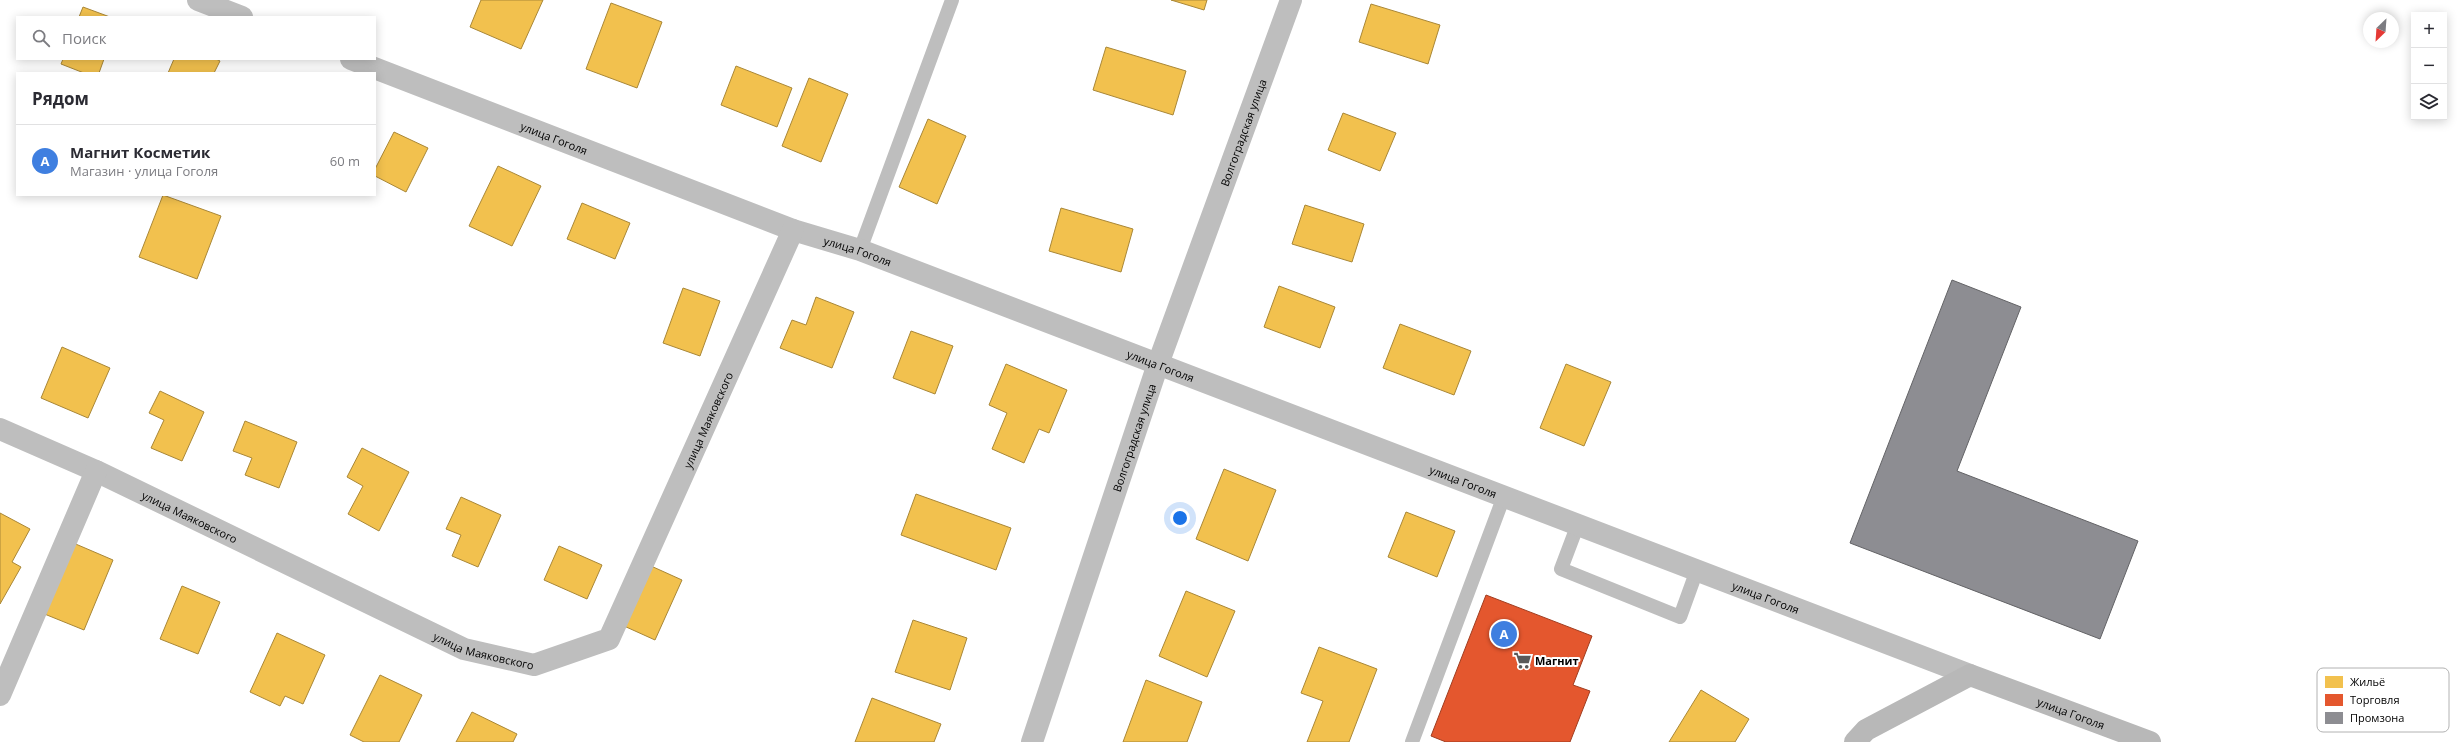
<!DOCTYPE html>
<html lang="ru">
<meta charset="utf-8">
<style>
body{margin:0;font-family:"Open Sans",sans-serif;background:#f2f2f3;color:#2b2b33}
.controls{position:absolute;right:12px;top:12px;display:grid;overflow:hidden;border-radius:0px;box-shadow:0 2px 10px #0003}
.controls button{width:36px;height:36px;display:grid;place-items:center;padding:0;border:0;border-bottom:1px solid #e1e1e2;background:#fff;color:#2b2b33;font:20px sans-serif}
.compass{position:absolute;left:2363px;top:12px;width:36px;height:36px;border-radius:50%;background:#fff;box-shadow:0 2px 10px #0003;rotate:205deg}
.you{position:absolute;left:1180px;top:518px;width:14px;height:14px;margin:-10px;border:3px solid #fff;border-radius:50%;background:#1a73e8;box-shadow:0 0 0 6px #1a73e833}
.badge{display:grid;place-items:center;width:26px;height:26px;border-radius:50%;background:#111827;color:#fff;font-size:13px;font-weight:700}
.pin{position:absolute;translate:-50% -50%;border:2px solid #fff;box-shadow:0 1px 4px #0006}
.list{margin:0;padding:0;list-style:none}
h2{display:flex;justify-content:space-between;align-items:center;height:52px;margin:0;padding:0 16px;font-size:17px}
h2 small{font-size:13px;font-weight:400;color:#7c7c81}
.list li{display:grid;grid-template-columns:26px 1fr auto;gap:12px;align-items:center;box-sizing:border-box;height:72px;padding:0 16px;border-top:1px solid #e1e1e2}
.list b{display:block;font-size:15px;white-space:nowrap}
.list p{margin:0;font-size:13px;white-space:nowrap;color:#7c7c81}
.list em{font-size:13px;font-style:normal;color:#7c7c81}
.icon{flex:none;width:22px;height:22px;fill:none;stroke:currentColor;stroke-width:2;stroke-linecap:round;stroke-linejoin:round}
.map{position:relative;flex:none;width:2459px;height:742px;overflow:hidden}
.search{position:absolute;background:#fff;box-shadow:0 2px 10px #0003;left:16px;top:16px;width:360px;height:44px;display:flex;align-items:center;gap:10px;box-sizing:border-box;padding:0 14px;border-radius:0px;color:#7c7c81;font-size:15px}
.panel{position:absolute;background:#fff;box-shadow:0 2px 10px #0003;left:16px;top:72px;width:360px;height:124px;border-radius:0px}
.map>svg:first-child{display:block}
</style>
<div class="map">
<svg width="2459" height="742" viewBox="0 0 2459 742">
<rect width="100%" height="100%" fill="#fff"/>
<path fill="#f2c14e" stroke="#a98737" d="M481,0H543L521,49L470,27Z
M1171,0H1207L1204,10Z
M611,3L662,22L637,88L586,69Z
M1371,4L1440,25L1428,64L1359,42Z
M83,7L110,17H79Z
M1106,47L1186,71L1173,115L1093,90Z
M63,59H104L99,73H84L61,64Z
M174,59H216L220,61L214,73H168Z
M736,66L792,88L777,127L721,105Z
M809,78L848,94L821,162L782,146Z
M1343,113L1396,133L1380,171L1328,150Z
M928,119L966,136L937,204L899,187Z
M394,132L428,148L406,192L375,176V169Z
M498,166L541,186L512,246L469,226Z
M163,195L221,216L197,279L139,257Z
M582,203L630,223L615,259L567,239Z
M1305,205L1364,224L1352,262L1292,244Z
M1061,208L1133,229L1121,272L1049,251Z
M1279,286L1335,307L1320,348L1264,327Z
M683,288L720,301L700,356L663,343Z
M816,297L854,312L832,368L780,348L792,320L806,325Z
M1400,324L1471,351L1454,395L1383,368Z
M911,331L953,346L935,394L893,378Z
M62,347L110,368L88,418L41,398Z
M1006,364L1067,390L1049,433L1039,429L1024,463L992,449L1007,413L989,405Z
M1566,364L1611,382L1584,446L1540,428Z
M160,391L204,412L182,461L151,448L164,420L149,413Z
M245,421L297,442L279,488L245,475L252,458L233,451Z
M362,448L409,472L379,531L348,514L363,486L347,477Z
M1224,469L1276,490L1248,561L1196,539Z
M916,494L1011,528L996,570L901,535Z
M461,497L501,515L478,567L452,556L461,535L446,529Z
M1406,512L1455,531L1437,577L1388,557Z
M0,513L30,529L12,562L21,567L0,604Z
M71,542L113,560L84,630L42,613Z
M559,546L602,565L587,599L544,580Z
M651,566L682,580L655,640L624,626Z
M182,586L220,602L198,654L160,639Z
M1186,591L1235,611L1207,677L1159,656Z
M913,620L967,638L950,690L895,672Z
M277,633L325,655L303,704L285,696L280,706L250,692Z
M1319,647L1377,669L1349,742H1307L1323,701L1301,693Z
M380,675L422,695L399,742H364L350,735Z
M1146,680L1202,702L1187,742H1123Z
M1701,690L1749,719L1735,742H1669Z
M872,698L941,724L934,742H855Z
M472,712L517,734L513,742H456Z"/>
<path fill="#e4572e" stroke="#a03d20" d="M1486,595L1592,636L1573,685L1590,691L1570,742H1446L1431,736Z"/>
<path fill="#8d8d92" stroke="#636366" d="M1952,280L2021,307L1957,471L2138,541L2100,639L1850,543Z"/>
<g fill="none" stroke-linecap="round" stroke-linejoin="round">
<path stroke="#bebebe" stroke-width="14" d="M860,250L952,0
M1578,524L1561,569L1680,617L1697,570
M1412,742L1504,496"/>
<g stroke="#bebebe" stroke-width="22">
<path d="M198,0L242,17"/>
<path id="s1" d="M351,59L793,230L860,250L1970,675"/>
<path id="s2" d="M0,429L96,471L464,649L534,665L609,639L793,230"/>
<path d="M0,695L96,471"/>
<path id="s3" d="M1032,742L1158,364L1291,0"/>
</g>
<path stroke="#b8b8b8" stroke-width="22" id="s4" d="M1855,742L1866,730L1970,675L2150,742"/>
</g>
<defs>
<symbol id="supermarket-bare" viewBox="-9 -9 18 18"><path d="M-6-5.5h2.5l.6 2H6L4.5 2H-2.5L-4.4-4H-6ZM-1.5 3.2a1.3 1.3 0 1 0 .1 0ZM3 3.2a1.3 1.3 0 1 0 .1 0Z" fill="#595959" stroke="#fff" stroke-width="2.5" paint-order="stroke"/></symbol>
</defs>
<g fill-rule="evenodd">
<use href="#supermarket-bare" x="1510" y="648" width="25" height="25"/>
</g>
<g text-anchor="middle" dominant-baseline="central" stroke-width="4" stroke-linejoin="round" paint-order="stroke">
<g font-size="11" fill="#000" stroke="#fff">
<text stroke="none"><textPath href="#s3" startOffset="645">Волгоградская улица</textPath></text>
<text stroke="none"><textPath href="#s1" startOffset="218">улица Гоголя</textPath></text>
<text stroke="none"><textPath href="#s1" startOffset="542">улица Гоголя</textPath></text>
<text stroke="none"><textPath href="#s1" startOffset="866">улица Гоголя</textPath></text>
<text stroke="none"><textPath href="#s2" startOffset="905">улица Маяковского</textPath></text>
<text stroke="none"><textPath href="#s3" startOffset="321">Волгоградская улица</textPath></text>
<text stroke="none"><textPath href="#s1" startOffset="1190">улица Гоголя</textPath></text>
<text stroke="none"><textPath href="#s2" startOffset="209">улица Маяковского</textPath></text>
<text stroke="none"><textPath href="#s1" startOffset="1514">улица Гоголя</textPath></text>
<text stroke="none"><textPath href="#s2" startOffset="533">улица Маяковского</textPath></text>
<text stroke="none"><textPath href="#s4" startOffset="242">улица Гоголя</textPath></text>
</g>
<g font-size="11" font-weight="bold" fill="#000" stroke="#fff" text-anchor="start">
<text x="1535" y="660">Магнит</text>
</g>
</g>
<rect x="2317" y="668" width="132" height="64" rx="6" fill="#fff" stroke="#b2b2b2" stroke-width="1"/>
<rect x="2325" y="676" width="18" height="12" fill="#f2c14e"/>
<rect x="2325" y="694" width="18" height="12" fill="#e4572e"/>
<rect x="2325" y="712" width="18" height="12" fill="#8d8d92"/>
<g font-size="11" fill="#000">
<text x="2350" y="686">Жильё</text>
<text x="2350" y="704">Торговля</text>
<text x="2350" y="722">Промзона</text>
</g>
</svg>
<div class="controls">
<button>+</button>
<button>−</button>
<button><svg class="icon" aria-label="layers" viewBox="0 0 24 24"><path d="M12 4l9 5-9 5-9-5zM3 14l9 5 9-5"/></svg></button>
</div>
<svg class="compass" viewBox="-18 -18 36 36"><path d="M0-13l5 13h-10z" fill="#e53935"/><path d="M0 13l5-13h-10z" fill="#7c7c81"/></svg>
<div class="you"></div>
<div class="pin badge" style="left:1504px;top:634px;background:#3f7fe0">A</div>
<div class="search"><svg class="icon" aria-label="search" viewBox="0 0 24 24"><circle cx="10" cy="10" r="6"/><path d="M15 15l6 6"/></svg>Поиск</div>
<section class="panel">
<h2>Рядом<small></small></h2>
<ul class="list">
<li><span class="badge" style="background:#3f7fe0">A</span><div><b>Магнит Косметик</b><p>Магазин · улица Гоголя</p></div><em>60 m</em></li>
</ul>
</section>
</div>
